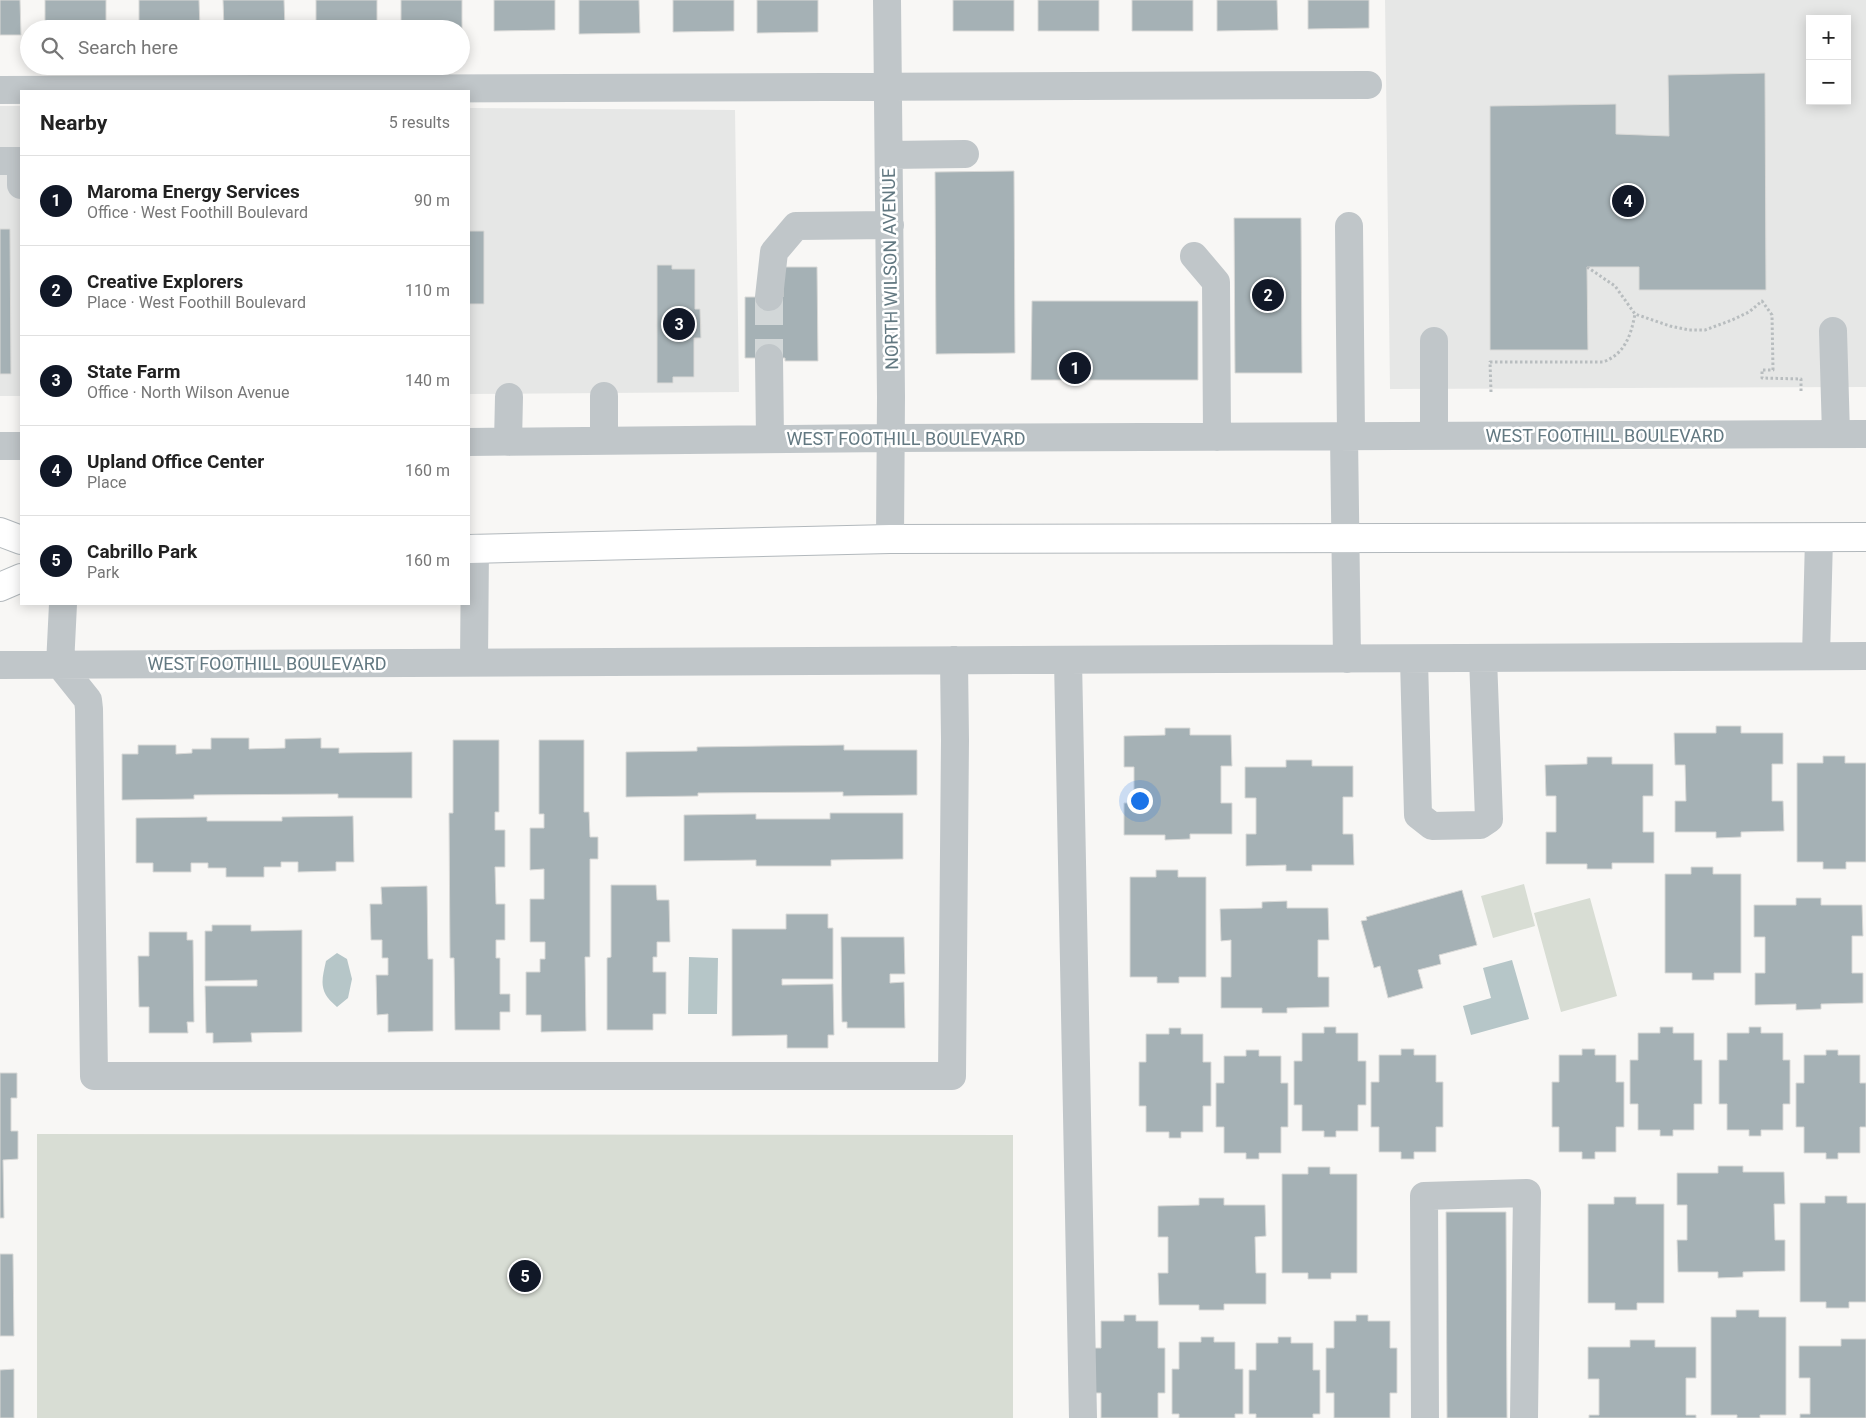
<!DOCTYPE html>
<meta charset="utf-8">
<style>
body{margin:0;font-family:Roboto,sans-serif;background:#f6f6f6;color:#222}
.controls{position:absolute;right:15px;top:15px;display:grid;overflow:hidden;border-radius:0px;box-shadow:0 2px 12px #0003}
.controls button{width:45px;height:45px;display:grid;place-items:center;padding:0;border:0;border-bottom:1px solid #e0e0e0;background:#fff;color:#222;font:25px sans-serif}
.you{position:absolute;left:1139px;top:800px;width:18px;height:18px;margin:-12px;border:4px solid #fff;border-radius:50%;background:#1a73e8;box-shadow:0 0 0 8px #1a73e833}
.badge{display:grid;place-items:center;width:32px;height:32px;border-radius:50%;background:#111827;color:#fff;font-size:16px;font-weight:700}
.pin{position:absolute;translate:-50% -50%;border:2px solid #fff;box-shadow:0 1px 5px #0006}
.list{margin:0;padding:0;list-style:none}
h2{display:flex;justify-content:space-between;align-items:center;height:65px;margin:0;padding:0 20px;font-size:21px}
h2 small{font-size:16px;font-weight:400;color:#767676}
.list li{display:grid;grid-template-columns:32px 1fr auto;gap:15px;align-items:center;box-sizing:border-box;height:90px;padding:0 20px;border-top:1px solid #e0e0e0}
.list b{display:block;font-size:19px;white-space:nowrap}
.list p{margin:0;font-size:16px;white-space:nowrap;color:#767676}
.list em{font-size:16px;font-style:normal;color:#767676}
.icon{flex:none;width:28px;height:28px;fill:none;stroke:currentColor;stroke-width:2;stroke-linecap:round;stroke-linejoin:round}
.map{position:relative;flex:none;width:1866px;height:1418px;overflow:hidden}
.search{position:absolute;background:#fff;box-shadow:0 2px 12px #0003;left:20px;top:20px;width:450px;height:55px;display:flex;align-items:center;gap:12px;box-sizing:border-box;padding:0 18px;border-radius:28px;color:#767676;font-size:19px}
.panel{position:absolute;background:#fff;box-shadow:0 2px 12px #0003;left:20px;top:90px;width:450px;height:515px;border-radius:0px}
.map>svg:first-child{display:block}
</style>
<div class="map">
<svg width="1866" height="1418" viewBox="0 0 1866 1418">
<rect width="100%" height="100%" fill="#f8f7f5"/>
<path fill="#e6e7e6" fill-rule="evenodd" d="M1385,0H1866V387L1390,389ZM1810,19H1847V101H1810Z
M0,106H21V396H0Z
M469,108L735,110L739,392L469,394Z"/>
<path fill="#d8ddd4" d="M1524,884L1535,926L1493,938L1481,896Z
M1590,898L1617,996L1561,1012L1534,913Z
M37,1134L1013,1135V1418H37Z"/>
<path fill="#b6c6c8" d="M337,953L347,959L352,979L348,998L337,1007C319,992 321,983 326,961Z
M689,957L718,958L717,1014H688Z
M1512,960L1529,1019L1471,1035L1463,1006L1491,998L1483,968Z"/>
<path fill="#a5b1b5" stroke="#d9d9d7" d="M0,0H20L21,35H0Z
M45,0H106V29H45Z
M139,0H199L200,29H139Z
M223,0H284L285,29H224Z
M316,0H377V29H316Z
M401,0H462V32L461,29H401Z
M494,0H555V30L494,31Z
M579,0H639L640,33L579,34Z
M673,0H734V31L673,32Z
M757,0H818V32L757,33Z
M953,0H1014V31H953Z
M1038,0H1099V31H1038Z
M1132,0H1193V31H1132Z
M1217,0H1277L1278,30L1217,31Z
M1308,0H1369V28L1308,29Z
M1765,73L1766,290H1639V267H1587L1588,350H1490V106L1616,104V134L1669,136L1668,75Z
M1014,171L1015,353L936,354L935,172Z
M1234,218H1301L1302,373H1235Z
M0,229H10L11,374H0Z
M469,231H484V304H469Z
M657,265H672V269H695V309H700L701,338H694V377H673V383H657Z
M783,267H817L818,361H785V358H745V297H783Z
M1032,301H1198V380H1031Z
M1716,726H1741V733H1783V764H1772V801H1783L1784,831L1741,832V837L1716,838V832H1675V801H1686L1685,765H1675L1674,733H1716Z
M1165,728H1190V735H1231L1232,766H1221V803H1232V834H1190V839L1165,840V835H1124V803H1134V767H1124V736L1165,735Z
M211,738H249V749L285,748V739L321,738V748H339V753L412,752V798H338V794L194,795V799L122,800V754H138V745H176V754L192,753V749H211Z
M453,740H499V812H495V830H505V867H495L496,904H505V940H496V958H500V994H510V1012H500V1030H455L454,958H450L449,813H453Z
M539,740H584V812H589L590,837H598V859H590V957H585L586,1031L541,1032V1015H526V972H540V959H545V942H530V899H544V869L530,870V828H544V814H539Z
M844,745V750H917V795L843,796V792L698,793V796L626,797V752L697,751V747Z
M1823,756H1845V763H1866V862H1846V869H1823V862H1797V763H1823Z
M1587,757H1612V764H1653V796H1643V832H1654V863H1612V869H1587V864H1546V832H1556V796H1546L1545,765L1587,764Z
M1286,760H1312V766H1353V797H1343V834H1353L1354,865H1312V871H1286V865L1246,866V834H1256V798H1245V767H1286Z
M830,813H903V859L831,860V866H756V860L684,861V815L756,814V819H830Z
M353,816L354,862H336V871L298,872V862H281V867H264V877H226V868H208V863H191V872H153V863H136V818L207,817V821H282V817Z
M1691,867H1713V874H1741V973H1714V980H1692V973H1665V874H1691Z
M1156,870H1178V877H1206V977H1179V983H1157V977H1130V877H1156Z
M611,885H656L657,900H669L670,942H657V957H653V972H666V1014H653V1030H607V958L611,957Z
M427,886L428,959H433V1031L388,1032V1014L377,1015L376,975H388V958H382V940H371L370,904H382L381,887Z
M1462,890L1477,945L1439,955L1441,964L1418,970L1423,988L1388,998L1380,966L1374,968L1361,921L1367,920L1366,917Z
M1796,898H1821V905H1862L1863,936H1852V973H1863V1003L1821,1004V1009L1796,1010V1004L1755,1005V973H1765V937H1754V905H1796Z
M1287,901V908H1328L1329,940H1318V977H1329V1007L1287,1008V1013H1262V1008H1221V977H1231V940L1221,941L1220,909L1262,908V902Z
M786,914H828V928H833V979H782V985L833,984L834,1035H828V1048H787V1035L732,1036V929H786Z
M212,925H251V931L302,930V1032L251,1033L252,1042L213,1043V1033H206L205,986H257V980L205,981V931H212Z
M149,932H187V940H193L194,1022H187L188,1033H149V1007H139L138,956H149Z
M841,937H904L905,974H890V983L904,982L905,1028H847V1022H842Z
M1324,1027H1336V1033H1358V1061H1366V1105H1358V1131H1336V1137H1324V1131H1302V1105H1294V1061H1302V1033H1324Z
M1660,1027H1673V1033H1694V1060H1702V1104H1694V1130H1673V1136H1660V1130H1638V1104H1630V1060H1638V1033H1660Z
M1749,1027H1761V1033H1783V1060H1790V1104H1783V1130H1761V1136H1749V1130H1727V1104H1719V1060H1727V1033H1749Z
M1169,1028H1181V1034H1203V1062H1211V1106H1203V1132H1181V1138H1169V1132H1146V1106H1139V1062H1146V1034H1169Z
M1401,1049H1414V1055H1436V1082H1443V1127H1436V1152H1414V1159H1401V1152H1379V1127H1371V1082H1379V1055H1401Z
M1582,1049H1595V1055H1616V1082H1624V1127H1616V1152H1595V1159H1582V1152H1559V1127H1552V1082H1559V1055H1582Z
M1246,1050H1259V1056H1281V1083H1288V1127H1281V1153H1259V1159H1246V1153H1224V1127H1216V1083H1224V1056H1246Z
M1826,1050H1838V1055H1860V1083H1866V1127H1860V1153H1838V1159H1826V1153H1804V1127H1796V1083H1804V1055H1826Z
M0,1073H17V1098H11V1131H18V1159L3,1160L4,1218H0Z
M1718,1166H1743V1172H1784L1785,1204H1774L1775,1240H1785V1271L1743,1272V1277L1718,1278V1272H1678L1677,1240H1687V1205H1677V1173H1718Z
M1308,1167H1330V1174H1357V1273H1331V1279H1308V1273H1282V1174H1308Z
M1825,1196H1847V1203H1866V1302H1849V1308H1826V1302H1800V1203H1825Z
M1614,1197H1636V1204H1664V1303H1637V1310H1615V1303H1588V1204H1614Z
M1199,1198H1224V1205H1265L1266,1236L1255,1237L1256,1273H1266V1304H1224V1310H1199V1305H1159L1158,1273H1168V1237H1158V1206L1199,1205Z
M1446,1212H1506L1507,1418H1447Z
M0,1254H13L14,1336H0Z
M1736,1310H1759V1317H1786V1415H1760V1418H1737V1415H1711V1317H1736Z
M1124,1315H1136V1321H1158V1348H1165V1393H1158V1418H1101V1393H1094V1348H1101V1321H1124Z
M1356,1315H1368V1321H1390V1348H1397V1393H1390V1418H1334V1393H1326V1348H1334V1321H1356Z
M1201,1337H1214V1342H1235V1369H1243V1414H1235V1418H1179V1414H1172V1369H1179V1342H1201Z
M1278,1337H1291V1343H1313V1370H1320V1414H1313V1418H1256V1414H1249V1370H1256V1343H1278Z
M1841,1339H1866V1418H1800V1414H1810V1378H1799V1346H1841Z
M1630,1340H1655V1347H1696V1378H1686V1415H1696V1418H1589V1415H1599V1379H1588V1347H1630Z
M14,1369V1418H0V1370Z"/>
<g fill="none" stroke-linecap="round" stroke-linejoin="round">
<path stroke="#d2d7d8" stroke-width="28" stroke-dasharray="28 14" stroke-linecap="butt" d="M769,297V358"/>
<defs>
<path id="major" d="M0,532L21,540
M469,549L890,539L1866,537
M0,587L21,578"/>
</defs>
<use href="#major" stroke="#b2b8bc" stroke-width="30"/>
<path stroke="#b8bdbf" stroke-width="3" stroke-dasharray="2.5 2.5" stroke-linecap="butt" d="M1587,267L1615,286L1635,314L1670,326L1689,330H1705L1732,320L1749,312L1762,301L1772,315L1773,370H1762V378L1801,379V391
M1491,392L1490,362H1603C1625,354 1631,335 1635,314"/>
<path stroke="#c0c6c9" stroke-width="28" d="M887,0L891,397L890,539
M0,90L1368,85
M889,155L965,154
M0,161H21V185
M1349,226L1351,436
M1194,256L1216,282L1217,437
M769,297L774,252L796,226L890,225
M1833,331L1836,434
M1434,341V436
M769,358L770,439
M1344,436L1347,659
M604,441V396
M469,442L891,438L1866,434
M508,442L509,397
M0,446H21
M63,604L60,665L88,700L89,709L94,1076H952L955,740L954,660
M1816,656L1819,538
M1414,659L1418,815L1432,826L1480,825L1489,819L1483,658
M1068,660L1083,1418
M474,662L475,548
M0,665L1866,656
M1425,1418L1424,1196L1527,1193L1524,1418"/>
<use href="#major" stroke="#fff" stroke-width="28"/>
</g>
<g text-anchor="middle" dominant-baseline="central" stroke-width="5" stroke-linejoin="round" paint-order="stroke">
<g font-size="18" fill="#627881" stroke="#fff">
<text transform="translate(890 269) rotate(-91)">NORTH WILSON AVENUE</text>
<text x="1605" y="435">WEST FOOTHILL BOULEVARD</text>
<text x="906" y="438">WEST FOOTHILL BOULEVARD</text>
<text x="267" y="663">WEST FOOTHILL BOULEVARD</text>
</g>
</g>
</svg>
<div class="controls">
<button>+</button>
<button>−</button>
</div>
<div class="you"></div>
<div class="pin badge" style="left:1075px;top:368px">1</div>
<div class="pin badge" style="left:1268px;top:295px">2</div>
<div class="pin badge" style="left:679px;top:324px">3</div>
<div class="pin badge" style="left:1628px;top:201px">4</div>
<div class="pin badge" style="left:525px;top:1276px">5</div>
<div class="search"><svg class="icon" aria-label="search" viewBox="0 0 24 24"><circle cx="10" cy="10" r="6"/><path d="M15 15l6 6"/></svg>Search here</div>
<section class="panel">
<h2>Nearby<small>5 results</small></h2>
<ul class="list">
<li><span class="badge">1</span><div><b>Maroma Energy Services</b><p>Office · West Foothill Boulevard</p></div><em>90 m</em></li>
<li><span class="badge">2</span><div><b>Creative Explorers</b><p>Place · West Foothill Boulevard</p></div><em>110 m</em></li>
<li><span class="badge">3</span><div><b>State Farm</b><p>Office · North Wilson Avenue</p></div><em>140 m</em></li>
<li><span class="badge">4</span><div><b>Upland Office Center</b><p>Place</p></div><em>160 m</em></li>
<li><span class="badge">5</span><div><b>Cabrillo Park</b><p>Park</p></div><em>160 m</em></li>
</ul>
</section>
</div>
